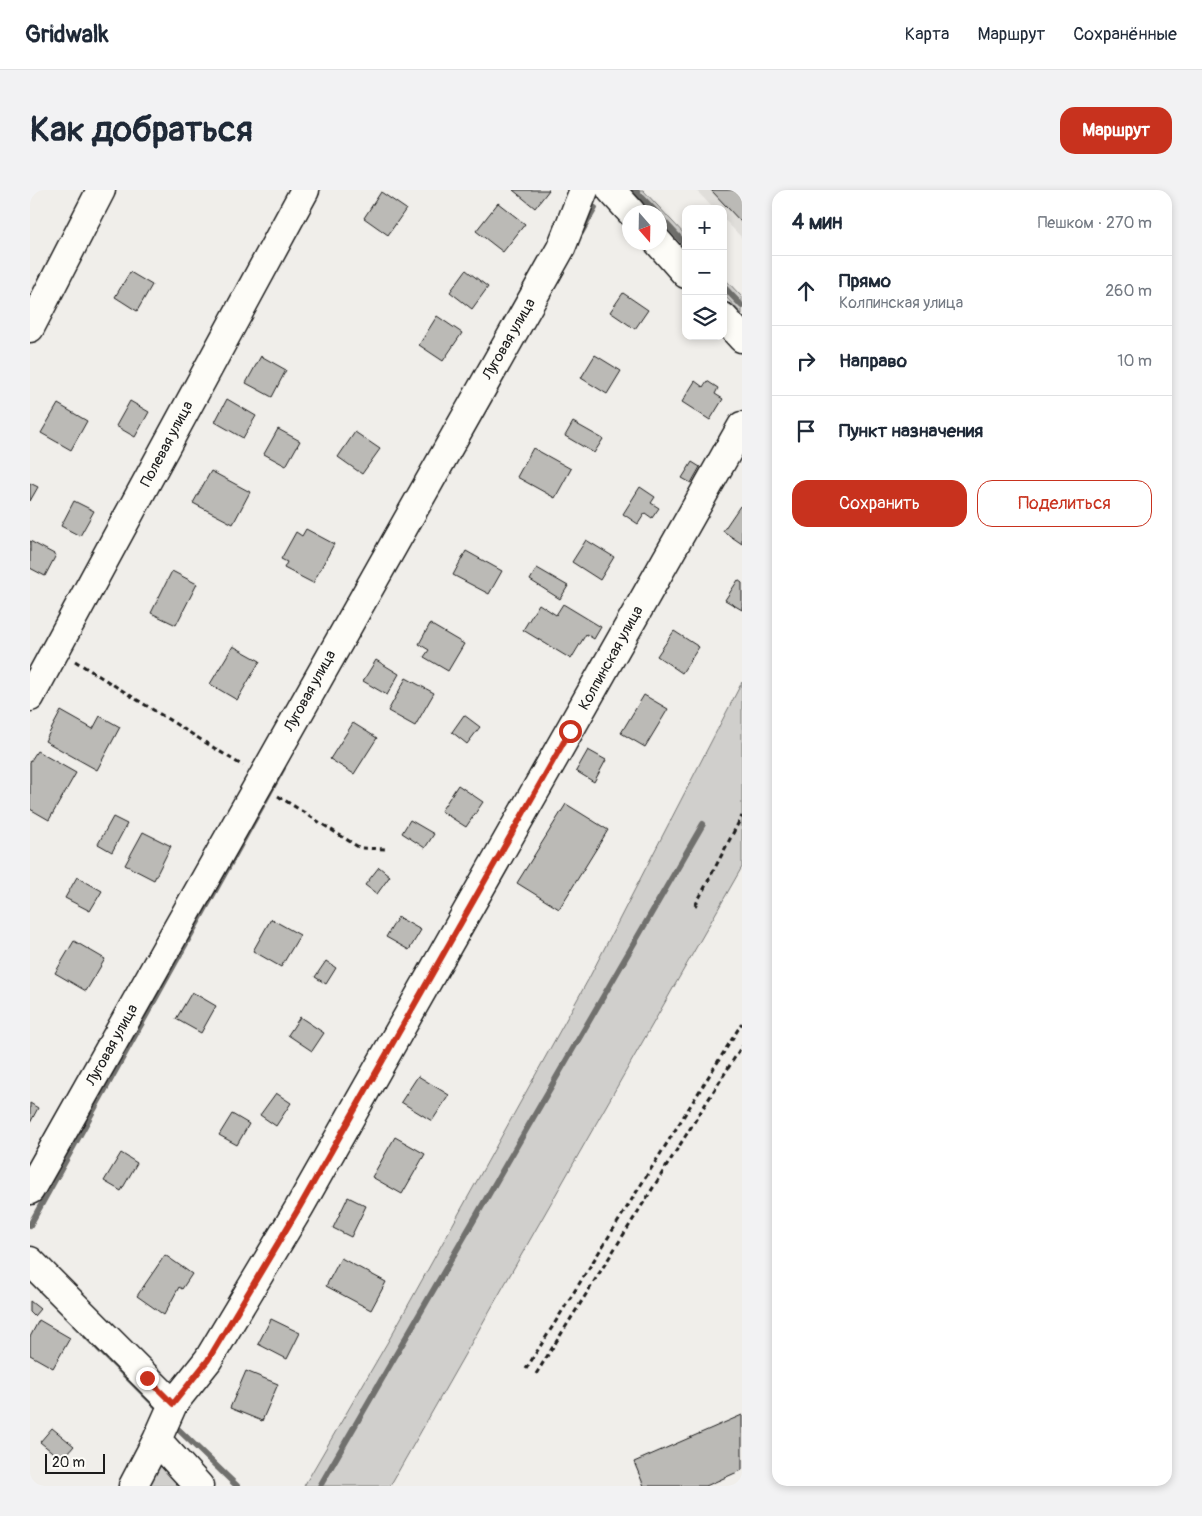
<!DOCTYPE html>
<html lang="ru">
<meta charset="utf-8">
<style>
body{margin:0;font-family:Pangolin,sans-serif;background:#f2f2f3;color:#1f2937}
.controls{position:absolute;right:15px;top:15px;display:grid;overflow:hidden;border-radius:10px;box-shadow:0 2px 8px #0003}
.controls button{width:45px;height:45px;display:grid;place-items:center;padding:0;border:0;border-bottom:1px solid #e0e1e3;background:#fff;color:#1f2937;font:25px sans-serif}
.compass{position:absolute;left:592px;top:15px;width:45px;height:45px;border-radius:50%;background:#fff;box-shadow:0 2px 8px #0003;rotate:160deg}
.scale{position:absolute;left:15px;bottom:12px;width:60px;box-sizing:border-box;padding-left:5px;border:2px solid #1c1c1c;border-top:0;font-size:14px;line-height:18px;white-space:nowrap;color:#1c1c1c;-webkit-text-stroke:4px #fdfcf7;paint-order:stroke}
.stop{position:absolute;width:15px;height:15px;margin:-11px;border:4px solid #c8321e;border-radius:50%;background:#fff}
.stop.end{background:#c8321e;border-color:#fff;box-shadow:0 1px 5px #0008}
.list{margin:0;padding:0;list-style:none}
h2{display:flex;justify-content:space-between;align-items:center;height:65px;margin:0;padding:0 20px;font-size:21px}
h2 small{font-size:16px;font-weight:400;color:#747a83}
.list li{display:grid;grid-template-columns:32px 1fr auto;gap:15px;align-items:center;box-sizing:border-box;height:70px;padding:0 20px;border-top:1px solid #e0e1e3}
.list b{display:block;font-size:19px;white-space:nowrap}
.list p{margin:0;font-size:16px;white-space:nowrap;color:#747a83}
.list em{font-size:16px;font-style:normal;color:#747a83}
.actions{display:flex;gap:10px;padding:15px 20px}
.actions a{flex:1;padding:11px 0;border:1px solid #c8321e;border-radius:15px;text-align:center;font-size:18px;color:#c8321e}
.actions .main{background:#c8321e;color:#fff}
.icon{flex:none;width:28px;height:28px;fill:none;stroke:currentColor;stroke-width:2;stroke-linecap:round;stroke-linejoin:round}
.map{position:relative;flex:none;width:712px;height:1296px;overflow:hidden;border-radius:15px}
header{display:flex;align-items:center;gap:30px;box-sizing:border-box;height:70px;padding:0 25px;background:#fff;border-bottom:1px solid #e0e1e3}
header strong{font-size:24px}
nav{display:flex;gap:28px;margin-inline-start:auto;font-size:18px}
.intro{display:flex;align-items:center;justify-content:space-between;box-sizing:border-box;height:120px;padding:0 30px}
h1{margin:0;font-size:35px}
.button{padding:12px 22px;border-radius:15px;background:#c8321e;color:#fff;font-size:18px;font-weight:700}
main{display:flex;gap:30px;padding:0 30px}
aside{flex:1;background:#fff;border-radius:15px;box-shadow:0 2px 8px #0003}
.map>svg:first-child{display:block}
</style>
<header>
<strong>Gridwalk</strong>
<nav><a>Карта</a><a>Маршрут</a><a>Сохранённые</a></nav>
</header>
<div class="intro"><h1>Как добраться</h1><a class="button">Маршрут</a></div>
<main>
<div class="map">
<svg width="712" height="1296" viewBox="0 0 712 1296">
<rect width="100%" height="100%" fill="#f0eeea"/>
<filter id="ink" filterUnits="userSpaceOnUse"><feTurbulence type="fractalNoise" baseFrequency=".02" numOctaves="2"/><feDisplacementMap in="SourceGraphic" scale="10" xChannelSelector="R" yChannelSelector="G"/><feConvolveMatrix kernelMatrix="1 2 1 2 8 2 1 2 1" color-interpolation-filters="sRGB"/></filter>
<g filter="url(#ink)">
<path fill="#e0deda" d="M666,0H712V48L693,28V19H684Z"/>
<path fill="#d0cfcc" stroke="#767674" d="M597,0H613L656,46V63L630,35V22H618Z
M693,87L712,107V124L693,104Z
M712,492V677L360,1296H274L360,1148L558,790Z
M133,1265L162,1296H115Z"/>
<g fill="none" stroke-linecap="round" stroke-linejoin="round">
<path stroke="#706f6d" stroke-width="6" d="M605,0L626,22
M630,27L656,55
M551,43L565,18
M693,96L712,116
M0,1035L253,578
M45,1135L125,1215
M149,1240L207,1296
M290,1296L673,634"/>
</g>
<path fill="#bbbab6" stroke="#1c1c1c" d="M483,0H519L505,18Z
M681,0H709L712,4V33Z
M351,2L376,19L358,45L334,28Z
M468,13L495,34L473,62L446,41Z
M436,80L458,97L442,119L420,102Z
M100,82L122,95L107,121L85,107Z
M593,103L618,120L605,139L580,122Z
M407,126L432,143L413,171L389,155Z
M565,165L591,181L577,204L551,188Z
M231,166L256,180L242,207L216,193Z
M665,191L673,197L677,191L688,198L685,204L693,209L680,230L652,212Z
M197,209L226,226L213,248L185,232Z
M100,211L119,222L105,247L86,236Z
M28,214L57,231L41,260L11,243Z
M543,232L573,249L564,263L535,246Z
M248,239L270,251L256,276L234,264Z
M325,242L350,259L332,284L308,267Z
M503,258L541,279L525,308L487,287Z
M662,272L670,277L661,293L652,288Z
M181,281L220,302L203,334L163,313Z
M0,293L8,297L0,311Z
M610,297L625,307L621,313L629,318L622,328L615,323L608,334L593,324Z
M44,311L64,321L50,346L31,336Z
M710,316L712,317V354L693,341Z
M276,339L304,354L283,393L254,378L257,372L251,369L266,342L272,346Z
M556,350L584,367L570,390L542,372Z
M0,351L26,365L15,386L0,378Z
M436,361L472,381L459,404L423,385Z
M507,378L538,396L530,409L500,390Z
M142,381L167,394L146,435L121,423Z
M708,390L712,393V420L695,410Z
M509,414L526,425L533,414L571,437L564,449L556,444L541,469L493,440Z
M400,434L434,454L418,481L394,467L399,460L389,454Z
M644,441L669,457L652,483L627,466Z
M203,456L230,471L207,510L180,494Z
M346,470L369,484L357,505L333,491Z
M376,488L404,503L385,536L358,521Z
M614,505L638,519L615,557L591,543Z
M31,521L63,539L70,526L90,537L67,580L15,551Z
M434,525L450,537L437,554L422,542Z
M323,533L347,548L324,584L300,569Z
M558,560L576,570L564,592L546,581Z
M7,561L46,583L19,630L0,619V572Z
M428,595L453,612L436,637L411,621Z
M536,614L578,640L529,719L487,693Z
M83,627L97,634L82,662L68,654Z
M380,630L404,644L395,658L372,643Z
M113,642L141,656L124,690L95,675Z
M349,677L360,686L347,704L335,695Z
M47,687L72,701L60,721L35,708Z
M368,727L391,740L379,760L356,747Z
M241,729L270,745L251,777L223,761Z
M44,751L75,769L56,801L25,783Z
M296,771L306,778L296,794L285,787Z
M162,802L186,816L171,843L146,829Z
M270,827L294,843L282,861L258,845Z
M388,886L419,905L402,931L371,912Z
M246,903L261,913L246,936L230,925Z
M0,913L8,918L0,933Z
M202,924L219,934L207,955L189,945Z
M365,947L395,964L372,1004L342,987Z
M91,963L107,973L91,1001L74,991Z
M318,1007L336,1016L321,1047L303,1038Z
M135,1065L162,1084L152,1099L149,1097L134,1125L107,1106Z
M311,1068L356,1092L341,1120L296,1096Z
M0,1111L10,1119L4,1126L0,1122Z
M241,1129L270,1143L257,1169L228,1154Z
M9,1130L40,1148L23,1178L0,1165V1147Z
M216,1181L248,1194L232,1231L200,1218Z
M712,1225V1280L676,1296H614L604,1272Z
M22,1238L44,1256L32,1270L10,1252Z"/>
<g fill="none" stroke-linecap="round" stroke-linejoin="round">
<defs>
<path id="minor" d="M581,0L601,22
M628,52L656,84
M693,127L712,148
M0,138L71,0
M0,507L275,0
M0,1000L531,58L554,0
M0,1071L143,1214
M127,1250L169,1296
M103,1296L127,1250L143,1214L178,1170L269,1018L712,236"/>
</defs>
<use href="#minor" stroke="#1c1c1c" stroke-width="31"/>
<path stroke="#1c1c1c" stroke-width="3" stroke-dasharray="5 4" stroke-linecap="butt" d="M45,471L213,576
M248,606L330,658L357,659
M665,716L712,626
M496,1179L712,833
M506,1184L712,856"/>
<use href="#minor" stroke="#fdfcf7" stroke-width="28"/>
</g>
</g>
<g fill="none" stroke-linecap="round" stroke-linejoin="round" filter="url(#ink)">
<path stroke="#c8321e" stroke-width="6" d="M117,1188L143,1214L178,1170L269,1018L540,541"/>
</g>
<g text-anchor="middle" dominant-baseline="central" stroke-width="4" stroke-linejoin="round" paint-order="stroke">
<g font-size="15" fill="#1c1c1c" stroke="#fdfcf7">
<text transform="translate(479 149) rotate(-60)">Луговая улица</text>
<text transform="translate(137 254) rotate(-62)">Полевая улица</text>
<text transform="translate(581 468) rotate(-61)">Колпинская улица</text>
<text transform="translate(280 501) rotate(-61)">Луговая улица</text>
<text transform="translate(82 855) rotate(-61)">Луговая улица</text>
</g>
</g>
</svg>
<div class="controls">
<button>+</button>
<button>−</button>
<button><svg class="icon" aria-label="layers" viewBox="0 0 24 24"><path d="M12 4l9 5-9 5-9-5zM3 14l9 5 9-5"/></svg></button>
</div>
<svg class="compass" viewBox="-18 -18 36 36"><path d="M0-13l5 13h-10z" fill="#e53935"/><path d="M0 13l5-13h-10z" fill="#747a83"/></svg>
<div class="scale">20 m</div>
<div class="stop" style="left:540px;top:541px"></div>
<div class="stop end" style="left:117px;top:1188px"></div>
</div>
<aside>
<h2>4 мин<small>Пешком · 270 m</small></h2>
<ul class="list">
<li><svg class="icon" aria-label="ahead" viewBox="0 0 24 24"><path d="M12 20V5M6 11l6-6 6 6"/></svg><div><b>Прямо</b><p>Колпинская улица</p></div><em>260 m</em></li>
<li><svg class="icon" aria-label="right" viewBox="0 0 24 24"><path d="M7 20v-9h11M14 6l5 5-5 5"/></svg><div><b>Направо</b></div><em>10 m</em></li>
<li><svg class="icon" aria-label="arrive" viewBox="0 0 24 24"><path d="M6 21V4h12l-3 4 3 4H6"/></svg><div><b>Пункт назначения</b></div></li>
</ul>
<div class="actions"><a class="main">Сохранить</a><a>Поделиться</a></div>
</aside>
</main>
